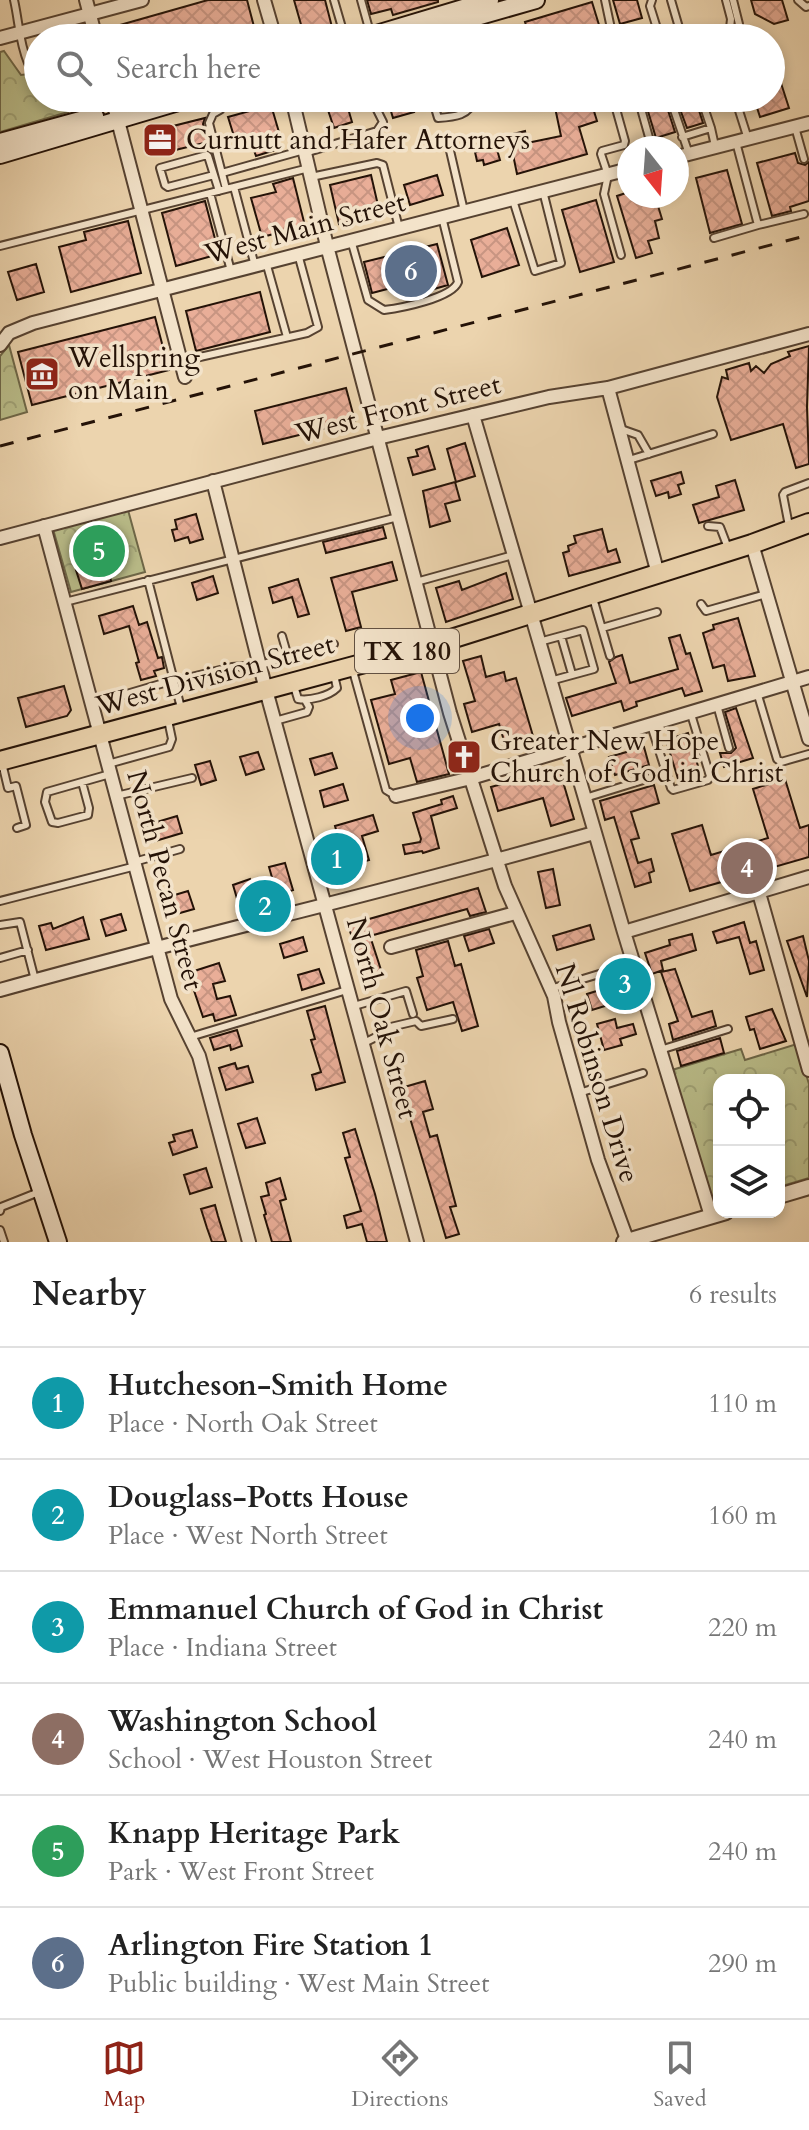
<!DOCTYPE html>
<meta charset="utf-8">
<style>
body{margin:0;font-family:Cardo,serif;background:#f2f2f2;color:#222}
.controls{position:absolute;right:24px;bottom:24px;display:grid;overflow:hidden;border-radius:16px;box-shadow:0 4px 12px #0003}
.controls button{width:72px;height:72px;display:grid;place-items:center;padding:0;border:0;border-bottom:2px solid #e0e0e0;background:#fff;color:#222;font:40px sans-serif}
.compass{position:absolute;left:617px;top:136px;width:72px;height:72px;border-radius:50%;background:#fff;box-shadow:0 4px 12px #0003;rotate:163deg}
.you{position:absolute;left:420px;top:718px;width:28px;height:28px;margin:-20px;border:6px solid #fff;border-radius:50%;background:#1a73e8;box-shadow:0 0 0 12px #1a73e833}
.badge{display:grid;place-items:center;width:52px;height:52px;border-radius:50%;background:#8f2418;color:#fff;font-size:26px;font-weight:700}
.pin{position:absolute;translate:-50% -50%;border:4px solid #fff;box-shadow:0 2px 8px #0006}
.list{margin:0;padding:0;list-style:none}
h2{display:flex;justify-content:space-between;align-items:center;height:104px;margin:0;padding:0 32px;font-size:34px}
h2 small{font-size:26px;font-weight:400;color:#767676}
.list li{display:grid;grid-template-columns:52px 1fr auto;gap:24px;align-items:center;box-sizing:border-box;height:112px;padding:0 32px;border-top:2px solid #e0e0e0}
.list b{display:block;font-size:30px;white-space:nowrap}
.list p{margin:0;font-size:26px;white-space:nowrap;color:#767676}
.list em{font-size:26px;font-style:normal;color:#767676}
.icon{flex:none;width:44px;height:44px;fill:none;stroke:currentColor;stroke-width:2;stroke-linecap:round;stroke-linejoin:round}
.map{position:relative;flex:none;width:809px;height:1242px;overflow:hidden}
.search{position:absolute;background:#fff;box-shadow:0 4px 12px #0003;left:24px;right:24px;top:24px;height:88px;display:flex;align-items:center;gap:20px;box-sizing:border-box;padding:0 28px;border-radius:44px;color:#767676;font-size:30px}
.sheet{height:776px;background:#fff}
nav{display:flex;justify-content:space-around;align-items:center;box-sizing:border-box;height:112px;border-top:2px solid #e0e0e0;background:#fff;font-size:22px;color:#767676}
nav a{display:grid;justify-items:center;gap:4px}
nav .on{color:#8f2418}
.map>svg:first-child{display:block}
</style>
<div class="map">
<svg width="809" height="1242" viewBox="0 0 809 1242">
<defs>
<pattern id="park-crowns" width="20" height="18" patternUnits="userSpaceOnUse" patternTransform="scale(2)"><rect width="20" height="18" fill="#b9bc89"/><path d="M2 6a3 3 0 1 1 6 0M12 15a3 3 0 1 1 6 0" fill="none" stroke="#9fa175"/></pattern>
<pattern id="building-cross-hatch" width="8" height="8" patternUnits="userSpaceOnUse" patternTransform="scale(2)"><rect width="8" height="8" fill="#e9ae98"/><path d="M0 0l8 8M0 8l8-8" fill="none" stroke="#c89582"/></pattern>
</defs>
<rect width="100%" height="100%" fill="#ecd4ae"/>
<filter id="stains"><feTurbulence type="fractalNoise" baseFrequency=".0025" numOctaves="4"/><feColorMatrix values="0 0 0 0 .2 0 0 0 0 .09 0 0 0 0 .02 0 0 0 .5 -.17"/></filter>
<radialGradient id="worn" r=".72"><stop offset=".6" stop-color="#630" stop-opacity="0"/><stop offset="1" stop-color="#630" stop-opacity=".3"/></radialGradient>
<path fill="url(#park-crowns)" stroke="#6e6748" stroke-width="2" d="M4,51L21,75L29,74L36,78L38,98H64L68,112L0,132V52Z
M9,345L27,412L0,420V356Z
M128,510L145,572L71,592L53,529Z
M797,1044L809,1084V1178L779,1187V1080H719V1205L713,1207L672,1070L741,1049L745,1060Z"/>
<path fill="url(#building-cross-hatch)" stroke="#241207" stroke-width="2" d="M208,0H247L257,38H116L113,27Z
M294,0H325L332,27L304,35Z
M367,0H438V2L393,15L391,9L371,14Z
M613,0H637L642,18L620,24Z
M751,0H782L788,20L774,24L755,14Z
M592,2L603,38H530L525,22Z
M780,80L789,108L760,117L754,98H771V83Z
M324,98H345L352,122L334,128Z
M387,98H409L414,112L393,118Z
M553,98H590L597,121L579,127L587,154L517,174L509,135L525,131L527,143L561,136Z
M644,98H664L675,132L656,138Z
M687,98H695L703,123L687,128L677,101Z
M271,105L281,139L272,142L275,150L256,156L251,142L237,146L228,117Z
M205,118L203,124L208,142L155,155L149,132Z
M494,139L500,160L484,165L483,160L477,161L475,152L480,151L478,144Z
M795,153L798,163L805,165L809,162V201L790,207L791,211L772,216L757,163Z
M727,170L742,224L710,233L696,178Z
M371,175L380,214L339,224L330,185Z
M437,175L443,195L410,205L404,185Z
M293,178L305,226L262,237L251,198L276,192L273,184Z
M629,192V196H655L662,219L655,221L659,238L648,241L652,253L636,258L617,196Z
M596,200L614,262L580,272L562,210Z
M205,201L219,254L176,266L162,213Z
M128,221L141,273L71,292L59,247L86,240L84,232Z
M507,228L519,265L482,277L471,240Z
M437,244L448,285L402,298L399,286L372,293L364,262Z
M36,264L44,292L17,300L8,272Z
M260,292L270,332L196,351L186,311Z
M155,317L169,370L32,405L18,352Z
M809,346L807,407L809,464L796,468L783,424L731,440L717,397L722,377L728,379L726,370L749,363L751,371L756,366L764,373L771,364L790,356L788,352Z
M346,388L355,421L263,444L255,411Z
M465,443L475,476L456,482L447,449Z
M428,446L435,469L413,475L408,458L418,456L416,450Z
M681,472L684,483L678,485L681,494L669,498L668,492L656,496L651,481Z
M735,480L744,510L699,523L693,505L719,497L716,486Z
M455,482L460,500L445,504L450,521L430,527L423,491Z
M196,514L203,539L190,543L188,537L175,541L172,530L177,529L175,520Z
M383,527L386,538L326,553L323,542Z
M602,529L608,552L616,549L620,562L569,576L563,553L569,551L568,546L576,543L574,536Z
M392,562L397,580L352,592L361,627L346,631L331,578Z
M87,566L89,576L109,571L111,581L82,589L76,570Z
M506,573L513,599L446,622L436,588L459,581L462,590Z
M213,576L218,593L197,600L192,583Z
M298,579L309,614L298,617L292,597L273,603L269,588Z
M133,606L139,625L147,622L158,658L162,657L164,668L154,671L156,676L141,680L136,663L139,662L129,626L104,634L99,616Z
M738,618L755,676L728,681L724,665L713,668L703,633L714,629L713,625Z
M680,635L686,654L690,653L702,691L685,696L682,688L636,702L637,706L624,711L621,701L572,716L566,698L616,683L609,662L616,657L622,655L630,683L678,669L669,638Z
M481,656L486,677L504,672L506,681L516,678L533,736L505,744L499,724L472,732L464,704L475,701L463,661Z
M421,672L449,774L417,782L410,758L389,764L371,700L395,694L391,680Z
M64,686L71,710L67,716L26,727L18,698Z
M736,708L753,758L724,767L720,753H731L736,748L725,712Z
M688,733L701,776L679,782L666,740Z
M644,747L649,765L615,775L609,757Z
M258,752L264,769L246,775L240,757Z
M332,753L337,768L315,775L310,759Z
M210,761L216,780L201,785L195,765Z
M559,768L574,819L551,826L543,798L498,811L491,787Z
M785,779L800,828L809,825V857L690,891L672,834L702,825L711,855L768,838L753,789Z
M343,784L348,800L324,807L320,791Z
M654,785L659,803L631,812L639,838L631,840L638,863L651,859L654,871L649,873L651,882L635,887L614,817L605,820L600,801Z
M453,796L457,808L431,816L439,848L423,853L422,851L405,854L403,845L420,842L421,839L413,813L442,804L441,800Z
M373,815L378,831L362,836L369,860L340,868L335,849L341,848L335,826Z
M177,816L182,833L152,842L147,825Z
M285,863L293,890L277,895L269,867Z
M553,869L560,905L546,908L538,872Z
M250,879L255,897L238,902L233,885Z
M478,888L486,912L470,916L467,909L370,936L383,976L366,981L348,925Z
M188,891L194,909L173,915L168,897Z
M121,914L126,930L106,936L101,920Z
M83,917L89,939L46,950L39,926L51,923L53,929Z
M744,922L750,943L756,941L764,970L750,974L739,937L717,943L713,932Z
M590,925L594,939L557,950L553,936Z
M489,929L494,943L469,951L464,936Z
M692,934L696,950L661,961L663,970L652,974L645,953L670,945L669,940Z
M803,936L809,961L807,997L787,941Z
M303,937L307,951L284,958L280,944Z
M448,941L455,966L461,964L478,1026L462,1031L453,1002L427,1010L417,978L423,976L416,950Z
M219,963L225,981L213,984L217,999L230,996L236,1015L215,1021L213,1014L203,1017L188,973Z
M319,969L324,983L302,990L298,975Z
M675,969L692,1017L712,1011L716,1026L673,1040L669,1024L678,1021L661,972Z
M616,985L621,1001L592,1010L587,994Z
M325,1006L345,1082L316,1090L312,1075L321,1072L311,1040L315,1039L307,1011Z
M772,1009L786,1041L760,1049L754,1029L750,1030L746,1017Z
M615,1019L617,1028L633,1024L636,1034L620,1039L622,1045L604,1050L597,1024Z
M237,1030L242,1046L231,1050L230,1045L214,1050L210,1038Z
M720,1038L724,1053L681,1066L677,1051Z
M235,1063L237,1069L248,1066L253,1082L226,1090L219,1068Z
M425,1081L433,1109L423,1112L430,1137L437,1135L456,1206L450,1207L459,1234L446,1238L401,1088Z
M257,1118L265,1143L246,1148L238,1124Z
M355,1129L375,1194L387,1242H367L362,1224L347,1228L344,1216L361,1211L345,1158L350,1157L343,1133Z
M192,1130L197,1147L173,1155L169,1143L175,1141L173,1135Z
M206,1168L212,1187L190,1194L184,1175Z
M280,1178L286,1199L280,1201L291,1242H272L264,1215L266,1214L261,1197L269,1195L266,1183Z
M215,1205L218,1216L226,1242H212L207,1228L201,1209Z"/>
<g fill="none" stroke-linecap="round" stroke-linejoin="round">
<defs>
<path id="service" d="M14,0C19,22 19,42 28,63L38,64
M334,0L345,38
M361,0L371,36
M605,0L613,38
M652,0L650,6L660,38
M798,0L806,7L809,6
M659,37L680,31L671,0
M698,38L730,28L731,19L726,0
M731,38L739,24L733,0
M219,98L220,110L213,114L209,123L226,189
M432,98L438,118C454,117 470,116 475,98
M613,98L625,141L624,145L602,151L601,154L608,175L604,194L621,255
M638,98L652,148
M670,98L689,154
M701,98L711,128
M735,98L748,139
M795,127L804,159
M682,137L711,128L715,146
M448,142L464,211
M736,142L758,225L804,214
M305,153L377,131L383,122L371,98
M222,173L304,150
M214,175L168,187L165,185L160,168L207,155L208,156L219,191
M311,177L377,163L383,165L399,228
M234,187L255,266
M210,193L231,271
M513,200L535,271L561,263L543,191
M714,238L758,225
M351,240L368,300L384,310C401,308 452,298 458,282L442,217
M0,246L309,168
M266,262L287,337
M182,361L307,333L318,327L298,254
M621,429L638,435L649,454
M629,460L713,434
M708,526L720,527L728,548
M789,526L783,495L785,492L809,483
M148,580L181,708
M416,582L513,555
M593,598L610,656
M65,602L398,517
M701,604L706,611L766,594
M602,628L657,612
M282,636L288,657
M539,642L561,636
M353,671L386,790L396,796
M183,679L232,667L260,665L334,644
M550,681L594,669L583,630L561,636L572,674
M294,686L298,699C310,701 329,696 337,688L334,675
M757,692L777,759L781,762L809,754
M93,704L174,680
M717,705L729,748
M275,721L307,712L309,707L305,700
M650,722L671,788L673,790L708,780L710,776L690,711
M2,763L8,788L16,786L26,825L17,828
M108,764L169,747L172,739L168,720
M82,782L89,808L88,815L58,823L52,822L45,802L47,792L110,774
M116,796L192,778
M585,798L666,773
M134,862L180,849
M0,901L136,866
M0,925L20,922L35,980
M0,958L28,950
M550,989L609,971
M354,1006L406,991L413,1014
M190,1037L347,990
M364,1043L378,1036L382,1029L416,1021L421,1026L453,1019
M660,1050L728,1029
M579,1093L643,1073
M0,1211L1,1207L39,1192
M0,1230L4,1242"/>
<path id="minor" d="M86,0L96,38
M264,0L275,38
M0,38L142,0
M112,98L185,377
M292,98L327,246L450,713L505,886L554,996L559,1022L598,1160L628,1242
M677,157L809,123
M0,345L9,333L33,323L629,169
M608,388L658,574
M473,415L624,932L711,1216
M213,481L266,690L417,1242
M44,526L171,999L199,1056L249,1242
M0,538L378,438L549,397L608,388L809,334
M752,544L809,739
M396,796L471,778L809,677
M759,893L809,1070
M624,932L809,877
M391,947L515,913
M0,990C197,935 397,889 594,833"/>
<path id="tertiary" d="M779,1196L809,1187
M624,1242L726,1212"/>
<path id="secondary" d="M363,38L490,0
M403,38L536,0
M0,142L95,116
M0,155L192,98
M0,1053L23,1135L58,1242"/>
<path id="primary" d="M0,761L432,645L752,544L809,523"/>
</defs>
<use href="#service" stroke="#564231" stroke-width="10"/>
<use href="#minor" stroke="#564231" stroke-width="16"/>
<use href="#tertiary" stroke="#564231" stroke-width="18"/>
<use href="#secondary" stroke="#241207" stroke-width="20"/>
<use href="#primary" stroke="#241207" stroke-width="22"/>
<use href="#service" stroke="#f3e3ca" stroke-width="6"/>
<use href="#minor" stroke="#f3e3ca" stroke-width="12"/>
<use href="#tertiary" stroke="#f3e3ca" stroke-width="14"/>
<use href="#secondary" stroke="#f3e3ca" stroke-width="16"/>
<use href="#primary" stroke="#ecd4ae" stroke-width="18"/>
<path stroke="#241207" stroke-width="3" stroke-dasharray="14 14" stroke-linecap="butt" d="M0,446L809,235"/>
</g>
<defs>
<symbol id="office-square" viewBox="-11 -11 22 22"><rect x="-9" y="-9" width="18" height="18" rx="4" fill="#8f2418" stroke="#f3e3ca"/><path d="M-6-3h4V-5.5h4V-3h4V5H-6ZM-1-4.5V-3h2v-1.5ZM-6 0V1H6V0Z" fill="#fff"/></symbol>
<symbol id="museum-square" viewBox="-11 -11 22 22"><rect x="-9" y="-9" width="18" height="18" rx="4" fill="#8f2418" stroke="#f3e3ca"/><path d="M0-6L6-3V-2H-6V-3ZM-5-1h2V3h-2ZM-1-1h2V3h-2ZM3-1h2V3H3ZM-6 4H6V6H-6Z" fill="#fff"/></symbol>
<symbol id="church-square" viewBox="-11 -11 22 22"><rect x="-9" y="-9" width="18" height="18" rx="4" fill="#8f2418" stroke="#f3e3ca"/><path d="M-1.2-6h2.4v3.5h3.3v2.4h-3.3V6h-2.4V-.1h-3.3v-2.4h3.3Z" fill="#fff"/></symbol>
</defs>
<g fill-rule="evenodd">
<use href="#office-square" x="140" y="120" width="40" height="40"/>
<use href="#museum-square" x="22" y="354" width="40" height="40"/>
<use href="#church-square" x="444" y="737" width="40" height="40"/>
</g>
<g text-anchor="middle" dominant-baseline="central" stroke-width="7" stroke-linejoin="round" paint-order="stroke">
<rect fill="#f3e3ca" stroke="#625142" stroke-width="2" x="355" y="629" width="104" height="44" rx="6"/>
<g font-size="26" font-weight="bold" fill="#241207">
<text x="407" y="651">TX 180</text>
</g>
<g font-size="28" fill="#241207" stroke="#f3e3ca" text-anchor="start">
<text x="186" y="140">Curnutt and Hafer Attorneys</text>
<text x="68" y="358">Wellspring<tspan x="68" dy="32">on Main</tspan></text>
<text x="490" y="741">Greater New Hope<tspan x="490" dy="32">Church of God in Christ</tspan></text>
</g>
<g font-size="28" fill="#241207" stroke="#f3e3ca">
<text transform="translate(305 228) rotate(-15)">West Main Street</text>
<text transform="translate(398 409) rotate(-14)">West Front Street</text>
<text transform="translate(215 675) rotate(-15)">West Division Street</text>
<text transform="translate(165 880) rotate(75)">North Pecan Street</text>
<text transform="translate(382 1018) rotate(75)">North Oak Street</text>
<text transform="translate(597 1073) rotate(73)">Nl Robinson Drive</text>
</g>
</g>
<rect width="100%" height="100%" filter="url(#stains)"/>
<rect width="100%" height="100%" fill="url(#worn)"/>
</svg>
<div class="controls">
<button><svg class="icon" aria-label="locate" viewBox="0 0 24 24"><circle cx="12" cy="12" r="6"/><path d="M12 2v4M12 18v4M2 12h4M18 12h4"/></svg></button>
<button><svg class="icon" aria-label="layers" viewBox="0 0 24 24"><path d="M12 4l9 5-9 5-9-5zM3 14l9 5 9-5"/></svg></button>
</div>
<svg class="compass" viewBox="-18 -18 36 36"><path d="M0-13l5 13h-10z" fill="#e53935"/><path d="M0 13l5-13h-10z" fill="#767676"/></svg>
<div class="you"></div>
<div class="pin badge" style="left:337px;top:859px;background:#0f9aa8">1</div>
<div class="pin badge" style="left:265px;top:906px;background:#0f9aa8">2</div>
<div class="pin badge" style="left:625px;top:984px;background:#0f9aa8">3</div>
<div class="pin badge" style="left:747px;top:868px;background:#8d6e63">4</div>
<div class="pin badge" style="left:99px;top:551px;background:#2e9e5b">5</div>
<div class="pin badge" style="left:411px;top:271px;background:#5c6f8a">6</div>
<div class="search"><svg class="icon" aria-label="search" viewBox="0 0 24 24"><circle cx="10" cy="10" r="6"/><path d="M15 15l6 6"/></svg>Search here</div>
</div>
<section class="sheet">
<h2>Nearby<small>6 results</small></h2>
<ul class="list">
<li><span class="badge" style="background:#0f9aa8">1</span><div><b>Hutcheson-Smith Home</b><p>Place · North Oak Street</p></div><em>110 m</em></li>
<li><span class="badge" style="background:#0f9aa8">2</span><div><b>Douglass-Potts House</b><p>Place · West North Street</p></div><em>160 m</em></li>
<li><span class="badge" style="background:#0f9aa8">3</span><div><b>Emmanuel Church of God in Christ</b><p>Place · Indiana Street</p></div><em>220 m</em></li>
<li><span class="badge" style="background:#8d6e63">4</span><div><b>Washington School</b><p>School · West Houston Street</p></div><em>240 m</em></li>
<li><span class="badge" style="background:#2e9e5b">5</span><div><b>Knapp Heritage Park</b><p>Park · West Front Street</p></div><em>240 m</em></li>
<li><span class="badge" style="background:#5c6f8a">6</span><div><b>Arlington Fire Station 1</b><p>Public building · West Main Street</p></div><em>290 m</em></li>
</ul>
</section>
<nav>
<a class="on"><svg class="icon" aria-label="map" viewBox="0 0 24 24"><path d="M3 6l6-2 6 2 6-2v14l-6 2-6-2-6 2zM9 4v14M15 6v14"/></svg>Map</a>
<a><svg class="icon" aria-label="directions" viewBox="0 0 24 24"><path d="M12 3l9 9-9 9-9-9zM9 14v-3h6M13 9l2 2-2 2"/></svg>Directions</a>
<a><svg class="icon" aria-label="saved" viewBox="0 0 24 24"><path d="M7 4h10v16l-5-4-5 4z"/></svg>Saved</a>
</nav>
